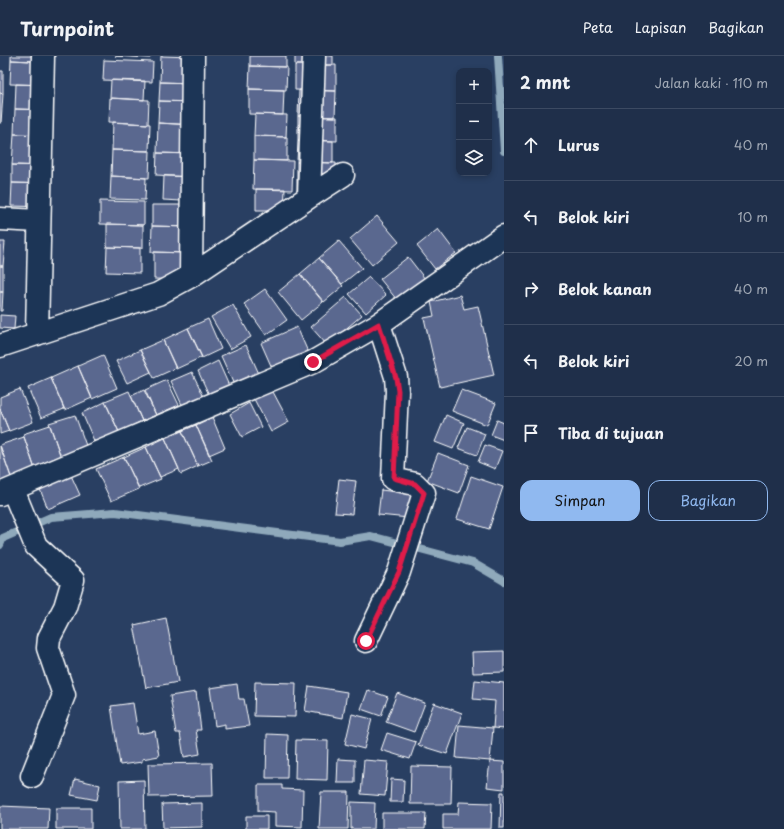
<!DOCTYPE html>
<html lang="id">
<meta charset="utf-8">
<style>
body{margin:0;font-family:"Playpen Sans",sans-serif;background:#2c3b54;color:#f1f3f6}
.controls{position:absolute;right:12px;top:12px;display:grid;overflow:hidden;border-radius:8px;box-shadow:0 2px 6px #0003}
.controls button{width:36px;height:36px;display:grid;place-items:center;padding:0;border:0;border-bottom:1px solid #3c4a62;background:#1f2f4a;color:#f1f3f6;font:20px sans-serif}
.stop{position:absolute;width:12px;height:12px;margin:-9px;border:3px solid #e11d48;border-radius:50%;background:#fff}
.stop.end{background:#e11d48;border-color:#fff;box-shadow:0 1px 4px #0008}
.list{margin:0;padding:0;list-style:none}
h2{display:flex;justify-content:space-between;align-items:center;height:52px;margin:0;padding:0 16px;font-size:17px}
h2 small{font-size:13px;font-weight:400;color:#a1a9b5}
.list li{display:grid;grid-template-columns:26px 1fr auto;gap:12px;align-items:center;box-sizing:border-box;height:72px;padding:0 16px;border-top:1px solid #3c4a62}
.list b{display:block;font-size:15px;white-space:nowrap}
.list em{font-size:13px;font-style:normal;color:#a1a9b5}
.actions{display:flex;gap:8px;padding:12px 16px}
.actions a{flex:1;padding:9px 0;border:1px solid #90b9f0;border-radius:12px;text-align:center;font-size:14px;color:#90b9f0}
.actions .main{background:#90b9f0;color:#111}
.icon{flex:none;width:22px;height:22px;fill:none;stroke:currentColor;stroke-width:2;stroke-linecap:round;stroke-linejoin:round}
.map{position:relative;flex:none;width:504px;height:773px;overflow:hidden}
header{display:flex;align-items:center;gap:24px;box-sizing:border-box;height:56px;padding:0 20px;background:#1f2f4a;border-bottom:1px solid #3c4a62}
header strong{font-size:19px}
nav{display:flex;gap:22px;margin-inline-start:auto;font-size:14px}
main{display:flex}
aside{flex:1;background:#1f2f4a}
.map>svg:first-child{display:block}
</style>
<header>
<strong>Turnpoint</strong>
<nav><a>Peta</a><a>Lapisan</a><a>Bagikan</a></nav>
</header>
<main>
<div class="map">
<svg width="504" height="773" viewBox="0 0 504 773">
<rect width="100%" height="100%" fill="#293f62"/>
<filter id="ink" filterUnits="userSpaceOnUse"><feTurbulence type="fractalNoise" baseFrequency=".025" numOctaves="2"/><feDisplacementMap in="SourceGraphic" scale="8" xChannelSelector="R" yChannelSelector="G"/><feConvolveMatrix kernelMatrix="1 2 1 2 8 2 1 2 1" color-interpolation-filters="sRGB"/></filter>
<g filter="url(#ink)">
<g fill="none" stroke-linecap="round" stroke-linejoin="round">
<path stroke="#8fa9bb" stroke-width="8" d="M498,0L504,95
M0,489L3,482L51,461L115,456L340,485L371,480L473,507L504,525"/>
</g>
<path fill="#5a678f" stroke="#fff" d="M11,0H52V6L11,4Z
M115,0H151L150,2Z
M161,0L192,1L191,27L160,26Z
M250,0H286V11L250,10Z
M295,0H333V9H295Z
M11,4L51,6L50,29L10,28Z
M104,4L153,6L152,26L103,24Z
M295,9H336V35L295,34Z
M250,10L287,11L286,34L249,33Z
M0,15H3V38L0,37Z
M111,24L145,25L144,44L110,42Z
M160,26L191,27L192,46L159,45Z
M16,28L50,29L52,54L15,53Z
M249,33L284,34L283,59L249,58Z
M299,34L336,35L335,61L298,60Z
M0,37L3,38L1,67H0Z
M110,42L149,44L148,68L109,66Z
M159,45L196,46V69L158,67Z
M15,53L49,54L48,79L14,78Z
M255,58L287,59L286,81L254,80Z
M298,60L337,61V85L298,84Z
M113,66L150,68L149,95L112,94Z
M158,67L194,69L193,98L157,97Z
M14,78L51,79L50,110L12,109Z
M254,80L287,81V105L254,104Z
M298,84L333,85V107L297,106Z
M112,94L150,95L149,122L111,120Z
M157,97L195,98L194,121L156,119Z
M254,104L293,105L292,134L253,133Z
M297,106L336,107V135H297Z
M12,109L50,110L49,128L12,127Z
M111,120L146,122L145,144L110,143Z
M164,120L194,121L200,146L163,144Z
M12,127L49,128L48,151L11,150Z
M256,133H285L284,154H256Z
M100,145L144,146V169L100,168Z
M152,149H190V171L152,170Z
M377,160L399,186L372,209L350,183Z
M107,168L143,169V192L107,191Z
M152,170L189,171L188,197L151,196Z
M438,173L456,197L435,213L417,190Z
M339,185L362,212L342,228L319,202Z
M0,186H5L3,210H0Z
M107,191L140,192V217L106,216Z
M154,196L185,197L184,224L154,223Z
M408,201L425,223L397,244L380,223Z
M319,202L343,230L324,246L300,218Z
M0,210H3V236H0Z
M300,218L323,246L301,264L278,236Z
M369,221L386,239L366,257L349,238Z
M265,233L287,264L266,279L244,248Z
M0,236H3L2,255H0Z
M460,239L464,253L478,250L494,319L440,331L424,262L434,260L431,246Z
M346,241L362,259L327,289L311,271Z
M233,249L251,281L230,293L211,261Z
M0,259L15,260L14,273L0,272Z
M208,263L221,293L202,302L188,272Z
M297,271L308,296L272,312L261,287Z
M188,272L202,301L176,313L163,284Z
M163,284L176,312L154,322L140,294Z
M246,289L260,320L235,331L221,300Z
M140,294L151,316L127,327L116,305Z
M103,299L117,332L92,343L78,310Z
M218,305L230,332L210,341L198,315Z
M78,310L92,342L65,354L51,322Z
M192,316L204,341L183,351L171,325Z
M51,322L64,353L41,362L28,332Z
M167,324L179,349L156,359L145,334Z
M20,333L33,366L9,375L0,353V341Z
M144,334L156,359L142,365L131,340Z
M272,334L289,366L271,376L254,343Z
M461,334L496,347L487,369L452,355Z
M129,335L142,365L119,376L105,345Z
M105,346L119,376L95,387L82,357Z
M249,347L261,371L242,381L230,358Z
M0,353L9,375L0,378Z
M75,359L89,398L63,407L49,367Z
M446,359L464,367L453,393L435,386Z
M212,361L225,392L209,399L196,369Z
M497,364L504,367V384L491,379Z
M50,369L63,407L36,416L23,378Z
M196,369L212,404L198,410L182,375Z
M467,371L485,378L477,399L458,392Z
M182,375L198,410L181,418L165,382Z
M24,381L36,416L12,424L0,389Z
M165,382L179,413L160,421L146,391Z
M485,389L502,395L495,413L478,406Z
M0,390L12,424L0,428Z
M146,391L161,423L139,432L124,401Z
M438,397L469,409L459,437L427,425Z
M124,401L139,433L111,445L96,413Z
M70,417L80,439L48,453L39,431Z
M471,420L503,431L489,473L457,463Z
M339,423L356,425L352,458L335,457Z
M381,434L412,438L409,462L378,459Z
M166,562L178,626L146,632L134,569Z
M504,595V616L473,617L472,596Z
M475,624L504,627V673L493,672L495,645L473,643Z
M255,626L296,627L295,661L254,660Z
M237,628L239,643H244L249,670L225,673V668L215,670L210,632Z
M309,630L347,636L343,662L305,655Z
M368,634L388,641L381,660L361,653Z
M196,636L201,674H196L200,698L184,701L180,677H176L170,640Z
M397,637L425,647L414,676L386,666Z
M133,647L138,678L155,675L159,700L142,703V706L120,709L111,650Z
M434,647L462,657L447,698L418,689Z
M352,658L372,663L364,693L345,688Z
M459,669L493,672L490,705L456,702Z
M387,677L416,686L410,703L381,694Z
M267,678L288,679L287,722H266Z
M296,684L328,685L327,724L295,723Z
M338,703L355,704V727H337Z
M364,704L388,706L385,740L361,738Z
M490,705L504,706V733L487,731Z
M212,707L213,740L149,741L148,708Z
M411,710L452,711L451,748H410Z
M75,723L100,729L97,744L71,739Z
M391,723L404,724L403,746H390Z
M144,724L145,773H120L119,725Z
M258,729H282V733L303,734L302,771L275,770V756L258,755Z
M321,736H349L348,773H319Z
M501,736H504V772H500Z
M351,746L375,747L374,773H351Z
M459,746L492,747L491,773H443V758H458Z
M202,747V771L163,772L162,748Z
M0,750L49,752L48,773H0Z
M56,752H91V773H56Z
M382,757H426L425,773H382Z
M246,760H267V773H246Z"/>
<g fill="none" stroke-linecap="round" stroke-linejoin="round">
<defs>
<path id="minor" d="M309,141L343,119
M0,163L39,165
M191,220L309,141L314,0
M37,278L43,0
M0,290L158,238L191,220L193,0
M13,434L36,490L73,524L65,551L49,582L48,592L64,639L32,720
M0,438L313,306L379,268L504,180
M366,585L399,516L424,437L415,428L393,423L397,335L396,321L379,268"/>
</defs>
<use href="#minor" stroke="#fff" stroke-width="25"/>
<use href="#minor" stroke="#1d3557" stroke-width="22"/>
</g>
</g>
<g fill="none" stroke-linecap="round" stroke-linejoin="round" filter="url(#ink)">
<path stroke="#e11d48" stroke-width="5" d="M313,306L379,268L396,322L398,335L394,422L415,428L424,437L399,516L366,585"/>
</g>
</svg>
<div class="controls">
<button>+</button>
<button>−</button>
<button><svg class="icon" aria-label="layers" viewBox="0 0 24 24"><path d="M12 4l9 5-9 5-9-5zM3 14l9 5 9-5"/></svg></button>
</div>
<div class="stop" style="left:366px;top:585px"></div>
<div class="stop end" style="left:313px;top:306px"></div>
</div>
<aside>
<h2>2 mnt<small>Jalan kaki · 110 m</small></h2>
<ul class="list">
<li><svg class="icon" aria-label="ahead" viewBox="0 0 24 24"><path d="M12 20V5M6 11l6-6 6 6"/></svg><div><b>Lurus</b></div><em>40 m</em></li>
<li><svg class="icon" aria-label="left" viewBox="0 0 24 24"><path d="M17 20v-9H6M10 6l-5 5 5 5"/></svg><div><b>Belok kiri</b></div><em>10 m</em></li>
<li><svg class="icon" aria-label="right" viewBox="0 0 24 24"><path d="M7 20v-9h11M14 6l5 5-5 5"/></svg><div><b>Belok kanan</b></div><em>40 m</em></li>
<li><svg class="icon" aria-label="left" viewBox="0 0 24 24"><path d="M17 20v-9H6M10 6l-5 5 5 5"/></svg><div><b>Belok kiri</b></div><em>20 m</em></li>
<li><svg class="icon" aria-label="arrive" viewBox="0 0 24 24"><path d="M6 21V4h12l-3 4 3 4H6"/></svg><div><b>Tiba di tujuan</b></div></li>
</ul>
<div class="actions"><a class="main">Simpan</a><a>Bagikan</a></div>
</aside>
</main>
